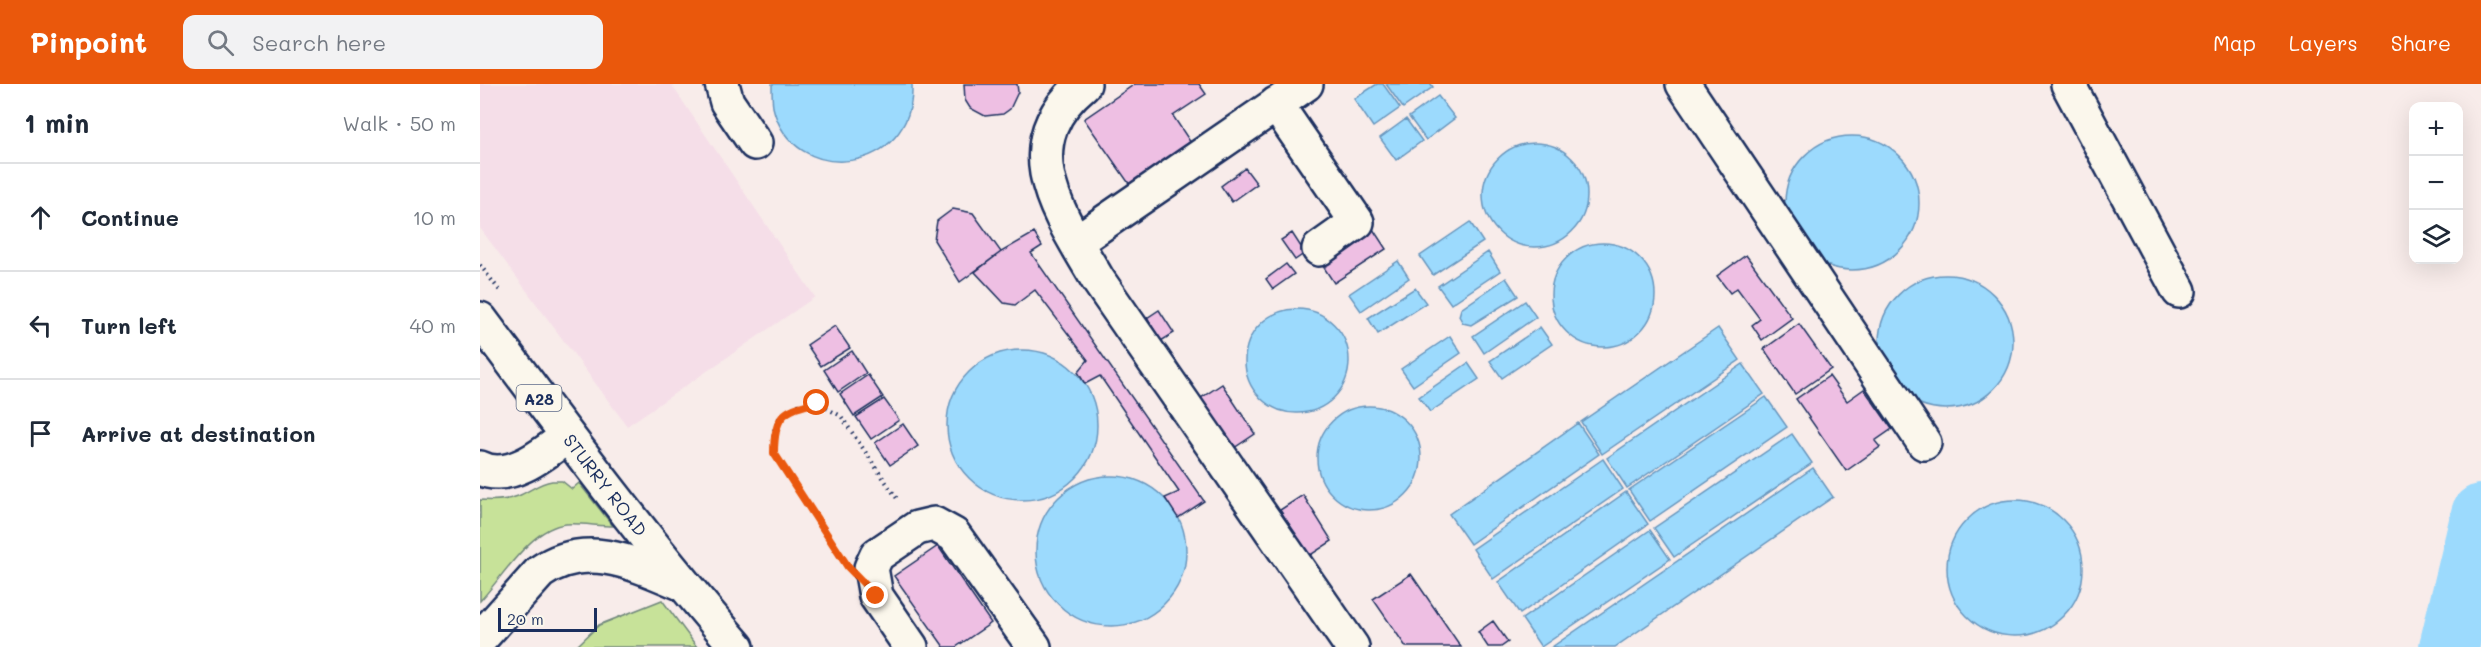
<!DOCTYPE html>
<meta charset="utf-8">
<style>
body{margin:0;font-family:Mali,sans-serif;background:#f2f2f3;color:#1f2937}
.controls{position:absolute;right:18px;top:18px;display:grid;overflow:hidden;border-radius:12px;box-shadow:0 6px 24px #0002}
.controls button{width:54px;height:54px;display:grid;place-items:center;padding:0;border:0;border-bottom:2px solid #e0e1e3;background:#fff;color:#1f2937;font:30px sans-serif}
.scale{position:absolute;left:18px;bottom:15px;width:99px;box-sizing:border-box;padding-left:6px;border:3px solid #1b2f5e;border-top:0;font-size:16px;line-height:21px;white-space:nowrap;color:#1b2f5e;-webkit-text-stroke:4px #fbf7ec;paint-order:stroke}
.stop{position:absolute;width:18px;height:18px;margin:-14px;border:4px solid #ea580c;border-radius:50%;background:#fff}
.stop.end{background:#ea580c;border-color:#fff;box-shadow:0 2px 6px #0008}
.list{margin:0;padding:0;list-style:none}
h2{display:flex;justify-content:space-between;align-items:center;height:78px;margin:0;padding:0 24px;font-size:26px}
h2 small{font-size:20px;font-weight:400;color:#747a83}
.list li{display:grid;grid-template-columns:39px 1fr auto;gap:18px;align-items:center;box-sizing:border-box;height:108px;padding:0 24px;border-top:2px solid #e0e1e3}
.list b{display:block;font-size:22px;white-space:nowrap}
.list em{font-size:20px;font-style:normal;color:#747a83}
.icon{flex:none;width:33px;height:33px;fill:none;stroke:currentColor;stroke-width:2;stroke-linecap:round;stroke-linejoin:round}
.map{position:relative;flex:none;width:2001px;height:563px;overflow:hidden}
header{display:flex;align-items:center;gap:36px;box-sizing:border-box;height:84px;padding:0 30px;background:#ea580c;color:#fff}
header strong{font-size:28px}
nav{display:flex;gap:33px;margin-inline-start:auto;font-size:21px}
.search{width:420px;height:54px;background:#f2f2f3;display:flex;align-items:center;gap:15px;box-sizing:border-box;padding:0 21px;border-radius:12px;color:#747a83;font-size:22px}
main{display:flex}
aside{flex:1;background:#fff}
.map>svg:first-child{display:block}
</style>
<header>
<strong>Pinpoint</strong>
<div class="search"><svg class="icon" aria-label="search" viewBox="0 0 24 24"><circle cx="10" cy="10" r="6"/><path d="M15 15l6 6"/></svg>Search here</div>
<nav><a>Map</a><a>Layers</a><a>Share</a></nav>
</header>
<main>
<aside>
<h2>1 min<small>Walk · 50 m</small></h2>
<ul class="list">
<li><svg class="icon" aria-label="ahead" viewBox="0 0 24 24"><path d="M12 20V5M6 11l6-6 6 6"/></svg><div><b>Continue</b></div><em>10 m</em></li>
<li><svg class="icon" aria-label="left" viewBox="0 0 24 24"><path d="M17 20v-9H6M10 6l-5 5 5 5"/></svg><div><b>Turn left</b></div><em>40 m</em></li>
<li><svg class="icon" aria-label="arrive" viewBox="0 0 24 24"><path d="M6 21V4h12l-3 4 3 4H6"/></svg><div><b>Arrive at destination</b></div></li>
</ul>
</aside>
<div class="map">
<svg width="2001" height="563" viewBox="0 0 2001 563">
<rect width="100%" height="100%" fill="#f8ecea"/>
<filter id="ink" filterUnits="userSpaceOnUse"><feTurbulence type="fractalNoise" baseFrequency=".0167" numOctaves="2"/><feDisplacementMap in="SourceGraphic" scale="12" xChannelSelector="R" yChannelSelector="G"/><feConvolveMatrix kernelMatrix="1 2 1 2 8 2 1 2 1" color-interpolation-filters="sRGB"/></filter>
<g filter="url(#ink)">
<path fill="#f5dee8" d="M0,0H191L335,213L147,342L0,144Z"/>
<path fill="#c7e299" stroke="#71887c" stroke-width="1.5" d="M72,397H82L92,405L99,399L133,442C118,442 101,439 86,440C51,443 22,494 0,517V416C13,417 26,417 38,412C50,407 59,399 72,397Z
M182,516L217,563H96L119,541Z"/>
<path fill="#9cdafd" stroke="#6896bd" stroke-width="1.5" d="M432,0C436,91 312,105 293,23C292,16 292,7 292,0Z
M897,0H903L920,24L893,43L874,15Z
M906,0H951L953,3L923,24Z
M958,12L975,34L946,56L929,33Z
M926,35L942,57L916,76L900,54Z
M1305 119a67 67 0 1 1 134 0a67 67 0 1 1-134 0Z
M1003 111a52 52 0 1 1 104 0a52 52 0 1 1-104 0Z
M990,138L1003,158L953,191L940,172Z
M1071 211a52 52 0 1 1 104 0a52 52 0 1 1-104 0Z
M1008,168L1020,187L971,220L958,202Z
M918,177L929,194L881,227L869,210Z
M1399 258a67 67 0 1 1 134 0a67 67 0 1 1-134 0Z
M1026,194L1038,212L991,241L983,239L979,232L981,225Z
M935,204L946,219L898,250L888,234Z
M1045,217L1056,233L1004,269L993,252Z
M765 277a52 52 0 1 1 104 0a52 52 0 1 1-104 0Z
M1060,243L1072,260L1022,294L1010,277Z
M1238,244L1260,276L1122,370L1101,338Z
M970,252L981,269L933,302L921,285Z
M467 341a75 75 0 1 1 150 0a75 75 0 1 1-150 0Z
M988,279L999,295L950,328L939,313Z
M1263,280L1284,310L1147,404L1127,374Z
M1286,313L1307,343L1170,437L1149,406Z
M837 374a52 52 0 1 1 104 0a52 52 0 1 1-104 0Z
M1098,339L1119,370L990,460L969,430Z
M1312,350L1332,379L1194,473L1174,444Z
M1123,375L1143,405L1013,495L993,465Z
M1333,384L1353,413L1135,563H1072Z
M556 467a75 75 0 1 1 150 0a75 75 0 1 1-150 0Z
M1146,408L1168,440L1040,530L1018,498Z
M1467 484a68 68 0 1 1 136 0a68 68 0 1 1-136 0Z
M1170,446L1190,475L1061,563L1042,535Z"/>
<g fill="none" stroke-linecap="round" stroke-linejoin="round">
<path stroke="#9cdafd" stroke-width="60" d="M1969,563L2001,430"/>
</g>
<path fill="#eebfe3" stroke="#1b2f5e" stroke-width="1.5" d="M484,0H537L538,8L530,25L523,30L505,32L490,24L485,16Z
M655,0H719L726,10L693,32L711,59L650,101L604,35Z
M765,84L777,100L752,118L741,102Z
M473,125L493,129L521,168L480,198L454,156L457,137Z
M891,142L906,165L854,199L839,176Z
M554,149L562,162L551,169L724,417L698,434L685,414L699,408L620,292L605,300L598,288L608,276L555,206L535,221L524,219L495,188L521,168Z
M812,149L825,169L815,176L801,156Z
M1266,171L1312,234L1282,256L1272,241L1280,235L1257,204L1250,209L1237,192Z
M806,180L814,190L793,205L786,195Z
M679,226L694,249L681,257L667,234Z
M1319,240L1351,285L1315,310L1284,265Z
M355,242L370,264L341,282L327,261Z
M372,267L386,289L358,308L344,286Z
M388,291L403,313L374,332L360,310Z
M1349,292L1367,317L1384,305L1412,345L1395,357L1400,363L1366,387L1316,315Z
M742,300L775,350L751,366L718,316Z
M404,315L419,336L391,355L376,333Z
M423,340L438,362L410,381L395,359Z
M823,411L852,457L829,472L800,426Z
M458,462L511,539L476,563H464L414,492Z
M931,490L981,563H926L893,515Z
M1013,537L1028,558L1021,563H1008L998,548Z"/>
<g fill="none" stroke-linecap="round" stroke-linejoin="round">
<defs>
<path id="minor" d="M242,0L247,18L275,59
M604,0C529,62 580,131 618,196L872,563
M1203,0L1444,359
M1588,0L1699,207
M796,20L877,138L839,165
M596,158L826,0
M0,384C29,399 65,369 87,352
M0,555L60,488C106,455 156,480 201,499
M431,563L396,512L391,484L397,471L437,444L454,440L474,451L554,563"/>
<g id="highway">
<path id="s1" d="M0,235C83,346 166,458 257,563"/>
</g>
</defs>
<use href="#minor" stroke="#1b2f5e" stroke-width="38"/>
<use href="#highway" stroke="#1b2f5e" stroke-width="38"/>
<path stroke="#1b2f5e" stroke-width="4" stroke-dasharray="1.5 4.5" stroke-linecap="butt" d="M0,181L20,207
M360,471L294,369V347L300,333L319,321L337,319L361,332L418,416"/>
<use href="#minor" stroke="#fbf7ec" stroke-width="33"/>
<use href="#highway" stroke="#fbf7ec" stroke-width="33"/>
</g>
</g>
<g fill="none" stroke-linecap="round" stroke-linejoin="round" filter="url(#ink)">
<path stroke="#ea580c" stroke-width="8" d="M337,319C302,324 294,334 294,369L368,483L396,512"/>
</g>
<g text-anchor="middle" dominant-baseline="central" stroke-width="6" stroke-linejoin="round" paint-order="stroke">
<rect fill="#fbf7ec" stroke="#5e6b89" stroke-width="1.5" x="36.5" y="301" width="45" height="26" rx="4.5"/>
<g font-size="16" font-weight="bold" fill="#1b2f5e">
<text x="59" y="314">A28</text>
</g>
<g font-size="18" fill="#1b2f5e" stroke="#fbf7ec">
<text stroke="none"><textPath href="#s1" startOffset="208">STURRY ROAD</textPath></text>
</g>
</g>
</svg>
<div class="controls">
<button>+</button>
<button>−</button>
<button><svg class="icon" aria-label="layers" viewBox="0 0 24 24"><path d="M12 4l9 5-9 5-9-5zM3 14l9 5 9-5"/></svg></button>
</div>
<div class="scale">20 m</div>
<div class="stop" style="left:337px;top:319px"></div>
<div class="stop end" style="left:396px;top:512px"></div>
</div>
</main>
